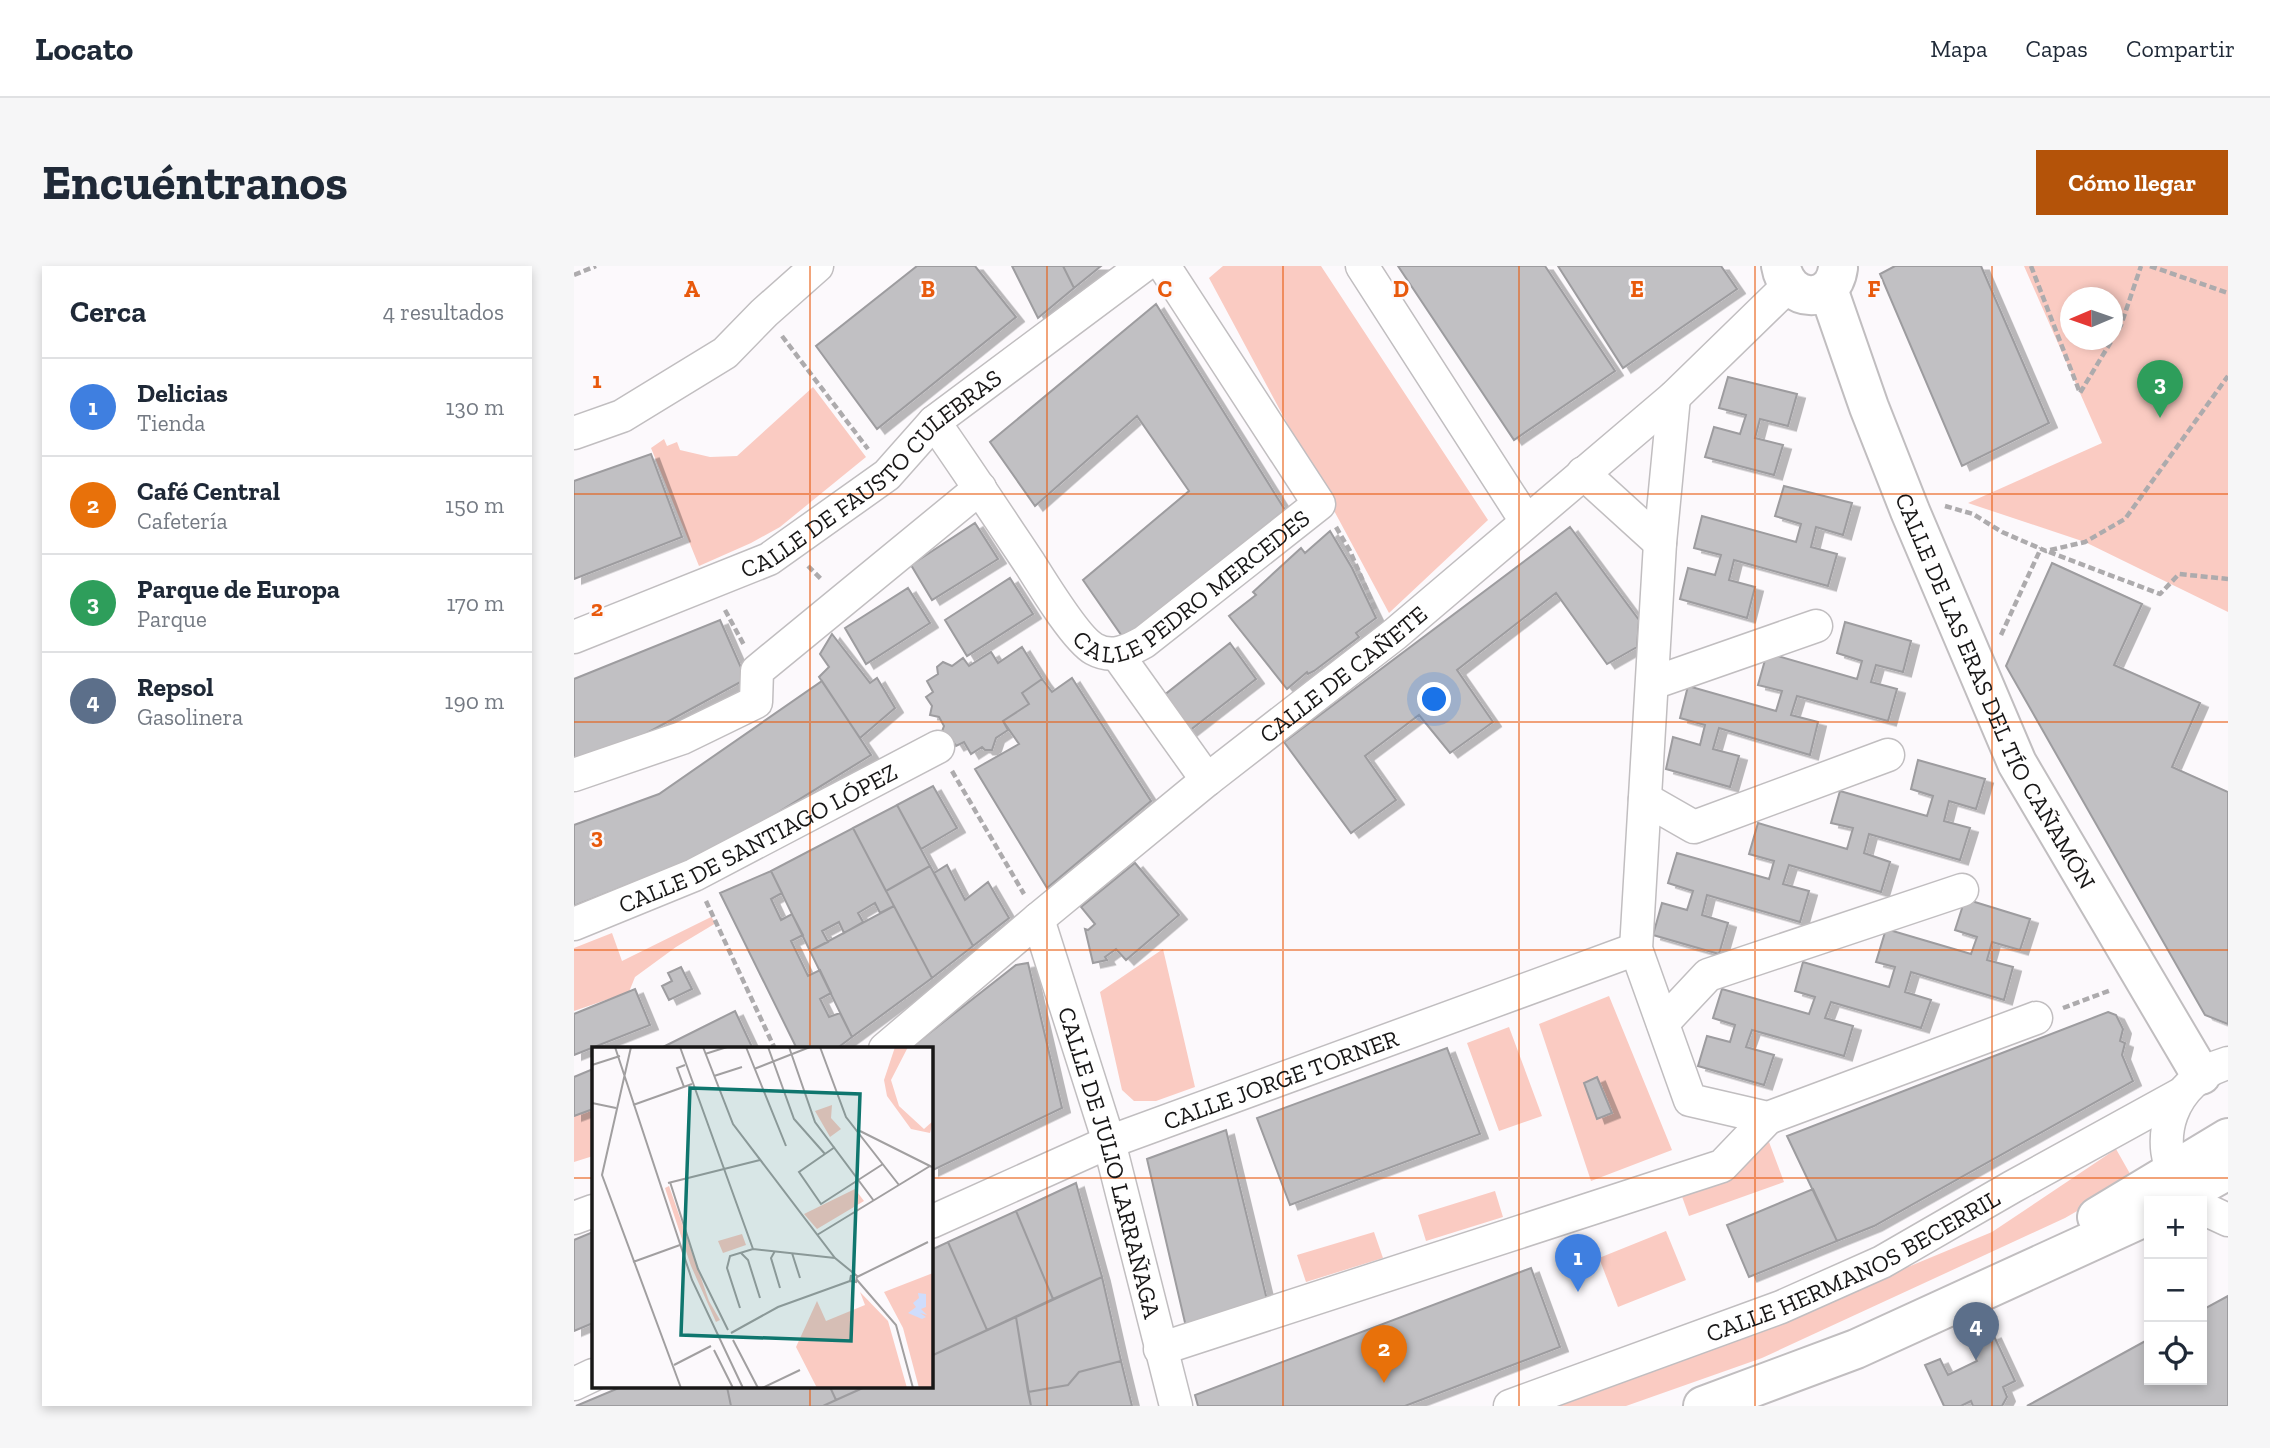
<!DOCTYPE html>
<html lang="es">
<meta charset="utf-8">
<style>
body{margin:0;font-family:"Zilla Slab",serif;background:#f6f6f7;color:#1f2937}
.controls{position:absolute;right:21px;bottom:21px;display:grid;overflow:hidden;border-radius:0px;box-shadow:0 4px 10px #0003}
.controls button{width:63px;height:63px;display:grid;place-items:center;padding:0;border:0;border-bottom:2px solid #e0e1e3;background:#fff;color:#1f2937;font:35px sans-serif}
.compass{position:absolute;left:1486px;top:21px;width:63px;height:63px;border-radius:50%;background:#fff;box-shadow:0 4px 10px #0003;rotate:268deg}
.you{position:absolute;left:861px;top:434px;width:24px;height:24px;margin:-18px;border:5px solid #fff;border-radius:50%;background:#1a73e8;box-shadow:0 0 0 10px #1a73e833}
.badge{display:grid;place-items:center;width:46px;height:46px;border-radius:50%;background:#b45309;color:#fff;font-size:23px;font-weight:700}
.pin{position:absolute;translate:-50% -58px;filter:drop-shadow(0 2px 4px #0008)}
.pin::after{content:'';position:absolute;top:37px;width:24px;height:21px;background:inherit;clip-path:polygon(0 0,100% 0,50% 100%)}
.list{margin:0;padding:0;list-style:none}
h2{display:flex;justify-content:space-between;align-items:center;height:91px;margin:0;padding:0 28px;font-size:30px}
h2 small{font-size:23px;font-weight:400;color:#747a83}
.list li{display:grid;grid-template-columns:46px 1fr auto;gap:21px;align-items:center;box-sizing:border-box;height:98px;padding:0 28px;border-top:2px solid #e0e1e3}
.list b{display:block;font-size:26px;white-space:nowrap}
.list p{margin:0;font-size:23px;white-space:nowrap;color:#747a83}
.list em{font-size:23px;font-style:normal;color:#747a83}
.icon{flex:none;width:38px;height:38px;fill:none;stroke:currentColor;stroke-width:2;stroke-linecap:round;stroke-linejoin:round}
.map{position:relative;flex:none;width:1654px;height:1140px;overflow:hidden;border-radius:0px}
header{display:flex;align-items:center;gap:42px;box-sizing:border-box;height:98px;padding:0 35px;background:#fff;border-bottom:2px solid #e0e1e3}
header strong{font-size:33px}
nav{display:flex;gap:38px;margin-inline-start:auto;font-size:24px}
.intro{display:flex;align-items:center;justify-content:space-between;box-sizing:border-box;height:168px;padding:0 42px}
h1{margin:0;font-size:49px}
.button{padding:18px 32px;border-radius:0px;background:#b45309;color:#fff;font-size:24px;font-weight:700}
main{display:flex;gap:42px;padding:0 42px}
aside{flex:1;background:#fff;border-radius:0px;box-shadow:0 4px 10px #0003}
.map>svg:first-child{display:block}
</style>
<header>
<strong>Locato</strong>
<nav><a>Mapa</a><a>Capas</a><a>Compartir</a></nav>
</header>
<div class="intro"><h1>Encuéntranos</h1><a class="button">Cómo llegar</a></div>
<main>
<aside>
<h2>Cerca<small>4 resultados</small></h2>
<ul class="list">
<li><span class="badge" style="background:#3f7fe0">1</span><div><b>Delicias</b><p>Tienda</p></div><em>130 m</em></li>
<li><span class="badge" style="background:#e8710a">2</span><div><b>Café Central</b><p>Cafetería</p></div><em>150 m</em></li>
<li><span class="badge" style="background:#2e9e5b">3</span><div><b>Parque de Europa</b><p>Parque</p></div><em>170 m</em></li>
<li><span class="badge" style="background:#5c6f8a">4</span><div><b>Repsol</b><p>Gasolinera</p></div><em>190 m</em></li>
</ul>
</aside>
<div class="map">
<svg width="1654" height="1140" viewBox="0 0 1654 1140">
<defs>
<filter id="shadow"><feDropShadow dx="8" dy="4.5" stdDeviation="0" flood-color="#0004"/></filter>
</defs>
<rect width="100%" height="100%" fill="#fcf9fc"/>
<path fill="#facbc2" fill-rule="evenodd" d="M649,0H747L914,254L815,347L635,12Z
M1450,0H1654V346L1511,276L1394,237L1528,177ZM1496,32H1538V74H1496Z
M239,121L292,191L206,261L177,277L125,300L77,182L90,173L93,180L103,176L106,184L136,191L163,190Z
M137,651L142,657L102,681L61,711L55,726L0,745V682L38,667L48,695Z
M589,683L621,821L582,835H560L548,824L526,726Z
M1035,730L1098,884L1017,915L965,758Z
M935,761L968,850L925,865L893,777Z
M19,843V890L0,896V850Z
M1195,876L1210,916L1115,950L1101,911Z
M1542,883L1559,913L1491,952L1188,1092L1052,1140H971L1269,1028L1418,966Z
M921,925L929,951L852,975L844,949Z
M1092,965L1112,1014L1044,1041L1025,992Z
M800,966L809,992L732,1016L723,989Z"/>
<path fill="#c1c0c3" stroke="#9d9c9f" stroke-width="2" filter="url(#shadow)" d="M343,0H401L442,51L303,163L242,80Z
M438,0H489L500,22L464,52Z
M489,0H527L500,22Z
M824,0H971L1041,105L940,174Z
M984,0H1147L1163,23L1049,102Z
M1321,0H1407L1475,157L1388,200L1306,8Z
M582,38L711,244L550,373L509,314L615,225L563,150L461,240L416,176Z
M1154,111L1223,128L1214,160L1186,153L1181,172L1209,179L1200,209L1131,191L1140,161L1166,168L1172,149L1145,142Z
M77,188L108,271L0,313V215Z
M1210,220L1278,237L1269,269L1242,261L1237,281L1263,288L1254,320L1160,294L1155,314L1181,321L1173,352L1106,333L1114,302L1141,309L1147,289L1120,282L1128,250L1222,276L1227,258L1201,250Z
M401,257L424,293L358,334L337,299Z
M996,261L1065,354L1063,381L1033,398L982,327L883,404L919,456L876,487L845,449L791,490L822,534L777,567L710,476Z
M756,265L778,302L802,352L782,367L785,371L740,405L734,408L733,406L713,423L655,350L682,329L679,326L727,282L731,287Z
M1478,297L1568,338L1540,399L1626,437L1598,501L1654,526V758L1631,749L1432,400Z
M436,312L459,348L393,390L371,354Z
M334,322L356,357L292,398L271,362Z
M146,354L172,413L40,485L0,500V413Z
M1271,356L1337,375L1329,406L1302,399L1297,416L1323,423L1314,455L1223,430L1217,449L1244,456L1236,489L1145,462L1139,483L1165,490L1156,521L1092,503L1099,471L1126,479L1131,459L1106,452L1114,420L1202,445L1208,425L1184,419L1193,387L1283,413L1288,395L1263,387Z
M258,368L296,417L303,412L321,442L286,472L245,411L255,401L246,388Z
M656,377L682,413L615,465L589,430Z
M448,381L468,413L448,427L455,438L429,455L434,464L422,472L418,484H411L408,481L397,488L390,476L382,480L377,472L373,473L367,468L370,460L365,451L356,449L358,440L352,431L359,426L353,415L364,408L363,401L369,396L378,400L389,392L395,400L417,386L424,397Z
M498,412L577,535L473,622L401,503L445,478L429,455L455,438L448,427L468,413L478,426Z
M248,415L297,489L145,583L0,640V559L85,528Z
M1344,494L1411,513L1402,543L1375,535L1370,555L1396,562L1386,594L1295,568L1290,587L1316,596L1307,626L1215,599L1209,618L1235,625L1226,656L1133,629L1128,649L1154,657L1145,688L1079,669L1088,637L1113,644L1119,625L1094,617L1103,587L1195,613L1200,595L1175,588L1184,557L1273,583L1279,562L1257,557L1266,525L1353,550L1359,530L1337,523Z
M359,520L383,562L347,583L323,539Z
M323,539L356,600L312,625L279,562Z
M279,562L320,640L306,647L301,637L284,647L289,656L270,667L265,656L248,665L254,676L236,685L197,605Z
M561,597L605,649L552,694L542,683L531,691L533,694L519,697L511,663L514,664L521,658L507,641Z
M373,599L391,634L414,616L435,652L399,680L360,607Z
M356,600L399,680L358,712L312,625Z
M197,605L208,627L197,633L207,654L218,648L229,669L217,675L234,710L246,704L257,727L246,733L255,751L266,747L278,771L262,783H223L146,627Z
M1391,633L1456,653L1446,684L1418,676L1413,694L1439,701L1430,734L1337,706L1331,726L1357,734L1347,762L1257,736L1251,752L1279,760L1270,790L1178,764L1172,781L1200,789L1190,819L1124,800L1133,770L1156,776L1161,759L1139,752L1148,723L1235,748L1241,731L1221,725L1229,696L1315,721L1321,701L1302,696L1312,663L1397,688L1403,671L1381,664Z
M320,640L358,712L278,771L236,685Z
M454,697L488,842L357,905V783H335L442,699Z
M107,701L118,723L95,734L88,720L98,715L94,707Z
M61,723L76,759L0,789V748Z
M161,745L178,781L174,783H85Z
M1534,746L1542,749L1549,763L1546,775L1551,777L1548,789L1559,815L1300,960L1263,975L1213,870Z
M873,782L906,868L716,939L683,852Z
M19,803V843L0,850V811Z
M1023,811L1038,847L1023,853L1010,817Z
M652,864L693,1034L612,1061L573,893Z
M502,917L528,1011L479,1033L442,945Z
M1239,923L1263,975L1175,1011L1153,959Z
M442,945L479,1033L413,1064L374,976Z
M19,966V1057L0,1065V974Z
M374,976L413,1064L357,1090V984Z
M957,1002L986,1081L831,1140H624L621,1129Z
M528,1011L547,1095L505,1106L494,1119L454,1126L442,1051Z
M1654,1030V1140H1453L1575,1073V1114H1628V1044Z
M442,1051L457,1140H249L291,1121H357V1090Z
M1419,1068L1441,1115L1429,1121L1433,1131L1428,1140H1399L1397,1135L1387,1140H1370L1351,1099L1366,1093L1374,1109L1403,1095L1395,1079Z
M547,1095L558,1140H457L454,1126L494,1119L505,1106Z
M47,1121H153L157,1140H2Z
M153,1121H256L262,1134L249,1140H157Z
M256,1121H291L262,1134Z"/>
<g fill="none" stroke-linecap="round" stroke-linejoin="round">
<defs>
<g id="street">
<path d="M788,0L952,255"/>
<path d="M1100,131L1086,277L1062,683L1116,834L1194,852L1462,752"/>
<path id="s1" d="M360,156C393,203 424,250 456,298C468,317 502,373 520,383C538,393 554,385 570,376L745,238L590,0"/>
<path d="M0,167L48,150L151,87L190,47L243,0"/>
<path d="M1009,207L1086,277"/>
<path id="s2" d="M0,371L195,293L313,209L360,156L569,0"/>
<path d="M543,388L633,514"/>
<path d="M1079,417L1242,360"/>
<path d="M0,509L108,472L182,436L183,405L406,222"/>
<path d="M1071,533L1120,561L1314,489"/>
<path id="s3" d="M464,653L535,876L602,1140"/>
<path id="s4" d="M0,658L120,609L364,481"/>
<path d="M1089,757L1134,709L1388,624"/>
<path id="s5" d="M311,783L464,653L633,514L821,368L1100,131L1214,20"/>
<path d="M1608,924C1575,875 1598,813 1654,797"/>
<path d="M1628,942L1654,954"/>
<path d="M0,952L19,945"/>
<path id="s6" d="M357,956L535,876L1062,683"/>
<path d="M586,1083L1148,900L1194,852"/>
<path d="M0,1118L19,1109"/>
<path id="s7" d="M936,1140L1207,1041L1308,996L1438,921L1607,828"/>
</g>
<g id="secondary">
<path d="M1207,0C1213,37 1259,40 1264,2"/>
<path id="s8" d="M1254,23L1295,141L1336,245L1443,497L1627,809"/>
<path d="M1599,935L1654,904"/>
<path d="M1523,951L1654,872"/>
<path d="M1129,1140L1282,1083L1575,949"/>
</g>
</defs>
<use href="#street" stroke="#c1bec0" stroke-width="35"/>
<use href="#secondary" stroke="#c1bec0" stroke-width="42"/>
<path stroke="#adabad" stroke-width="4.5" stroke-dasharray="7 3.5" stroke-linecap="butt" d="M1457,0L1506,127L1547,59L1567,0
M1576,0L1654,27
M0,9L22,0
M208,70L294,183
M1371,240L1399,248L1428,266L1472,285L1511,276L1551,253L1654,110
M762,261L776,285L802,345
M1475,286L1586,328L1605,308L1654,313
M234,300L248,314
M151,344L170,379
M1427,369L1467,282
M378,505L450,628
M132,635L201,783
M1489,742L1537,724"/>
<use href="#street" stroke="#fff" stroke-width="32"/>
<use href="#secondary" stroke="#fff" stroke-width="38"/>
</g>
<path fill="none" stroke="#e8590c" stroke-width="2" stroke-opacity="0.55" d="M236,0V783M473,0V1140M709,0V1140M945,0V1140M1181,0V1140M1418,0V1140M0,228H1654M0,456H1654M0,684H1654M0,912H19M357,912H1654M236,1121V1140"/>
<g text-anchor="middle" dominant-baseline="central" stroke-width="5" stroke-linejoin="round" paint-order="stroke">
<g font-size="24" fill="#181717" stroke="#fcf9fc">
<text stroke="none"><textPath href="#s2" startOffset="343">CALLE DE FAUSTO CULEBRAS</textPath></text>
<text stroke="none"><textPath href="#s1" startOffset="397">CALLE PEDRO MERCEDES</textPath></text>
<text stroke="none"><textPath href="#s5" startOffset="592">CALLE DE CAÑETE</textPath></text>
<text stroke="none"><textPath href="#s8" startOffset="436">CALLE DE LAS ERAS DEL TÍO CAÑAMÓN</textPath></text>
<text stroke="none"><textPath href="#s4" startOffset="203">CALLE DE SANTIAGO LÓPEZ</textPath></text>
<text stroke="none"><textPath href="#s6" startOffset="378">CALLE JORGE TORNER</textPath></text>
<text stroke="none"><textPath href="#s3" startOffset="254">CALLE DE JULIO LARRAÑAGA</textPath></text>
<text stroke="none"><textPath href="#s7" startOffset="371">CALLE HERMANOS BECERRIL</textPath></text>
</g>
</g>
<g transform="translate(18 781)">
<rect width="341" height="341" fill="#fcf9fc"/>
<path d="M303,0H316L299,33L307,59L332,82L341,74L338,86L319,82L295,49L292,33ZM240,58L239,71L249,82L238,90L223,64ZM77,139L117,254L128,273L124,275L99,219L73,141ZM263,142L272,154L225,182L212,167ZM150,187L154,198L131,206L126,194ZM341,226V340L327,341L311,281L292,245ZM268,245L296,274L315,341H225L204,300L225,254L234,274L273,258Z" fill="#facbc2"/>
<path d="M326,246L334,247V260L329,262L335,268L328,266L334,270L330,272L316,266L324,260L321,256L327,251Z" fill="#cfddfc"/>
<path fill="none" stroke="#a19fa0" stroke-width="2" d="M23,0L100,233L151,341M39,0L10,128L89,341M88,0L161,202M111,0L141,77L243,211L265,229L264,235L258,234L259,228M154,0L194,99M176,0L202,72L233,107M197,0L223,75L282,154M228,0L254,70L307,138M113,7L135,0M0,18L28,9M162,22L218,0M122,29L150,20M92,40L85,21L93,18M0,56L24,61M41,58L100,37M268,84L340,120M243,100L207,125L229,157L291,117M78,135L106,222L136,283M76,136L168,113M225,188L338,119M183,204L179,211L188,241M149,206L156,213L168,251M200,206L208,231M41,215L88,198M265,230L336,195M265,233L304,278L321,341M148,261L135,221L138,209L161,202L243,211M139,286L186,260L258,234M141,293L166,341M122,303L141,341M82,318L119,299M170,341L208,323"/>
<path fill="#0f766e" fill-opacity="0.15" stroke="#0f766e" stroke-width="3.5" d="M98,41L268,47L259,294L89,288Z"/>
<rect width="341" height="341" fill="none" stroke="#181717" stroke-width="3.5"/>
</g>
<g font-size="23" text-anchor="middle" font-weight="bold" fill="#e8590c" stroke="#fcf9fc" stroke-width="5" stroke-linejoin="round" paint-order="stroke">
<text x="118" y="31">A</text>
<text x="354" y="31">B</text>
<text x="591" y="31">C</text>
<text x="827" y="31">D</text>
<text x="1063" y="31">E</text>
<text x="1300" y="31">F</text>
<text x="23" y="122">1</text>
<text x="23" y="350">2</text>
<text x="23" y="578">3</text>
</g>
</svg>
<div class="controls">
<button>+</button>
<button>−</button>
<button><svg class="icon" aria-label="locate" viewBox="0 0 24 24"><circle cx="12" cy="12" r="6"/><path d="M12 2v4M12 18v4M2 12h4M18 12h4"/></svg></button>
</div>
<svg class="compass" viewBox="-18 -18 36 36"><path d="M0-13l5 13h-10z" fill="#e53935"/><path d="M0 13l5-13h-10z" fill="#747a83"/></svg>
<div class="you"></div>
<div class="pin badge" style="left:1004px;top:1026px;background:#3f7fe0">1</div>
<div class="pin badge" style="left:810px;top:1117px;background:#e8710a">2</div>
<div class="pin badge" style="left:1586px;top:152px;background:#2e9e5b">3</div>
<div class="pin badge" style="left:1402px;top:1094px;background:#5c6f8a">4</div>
</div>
</main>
